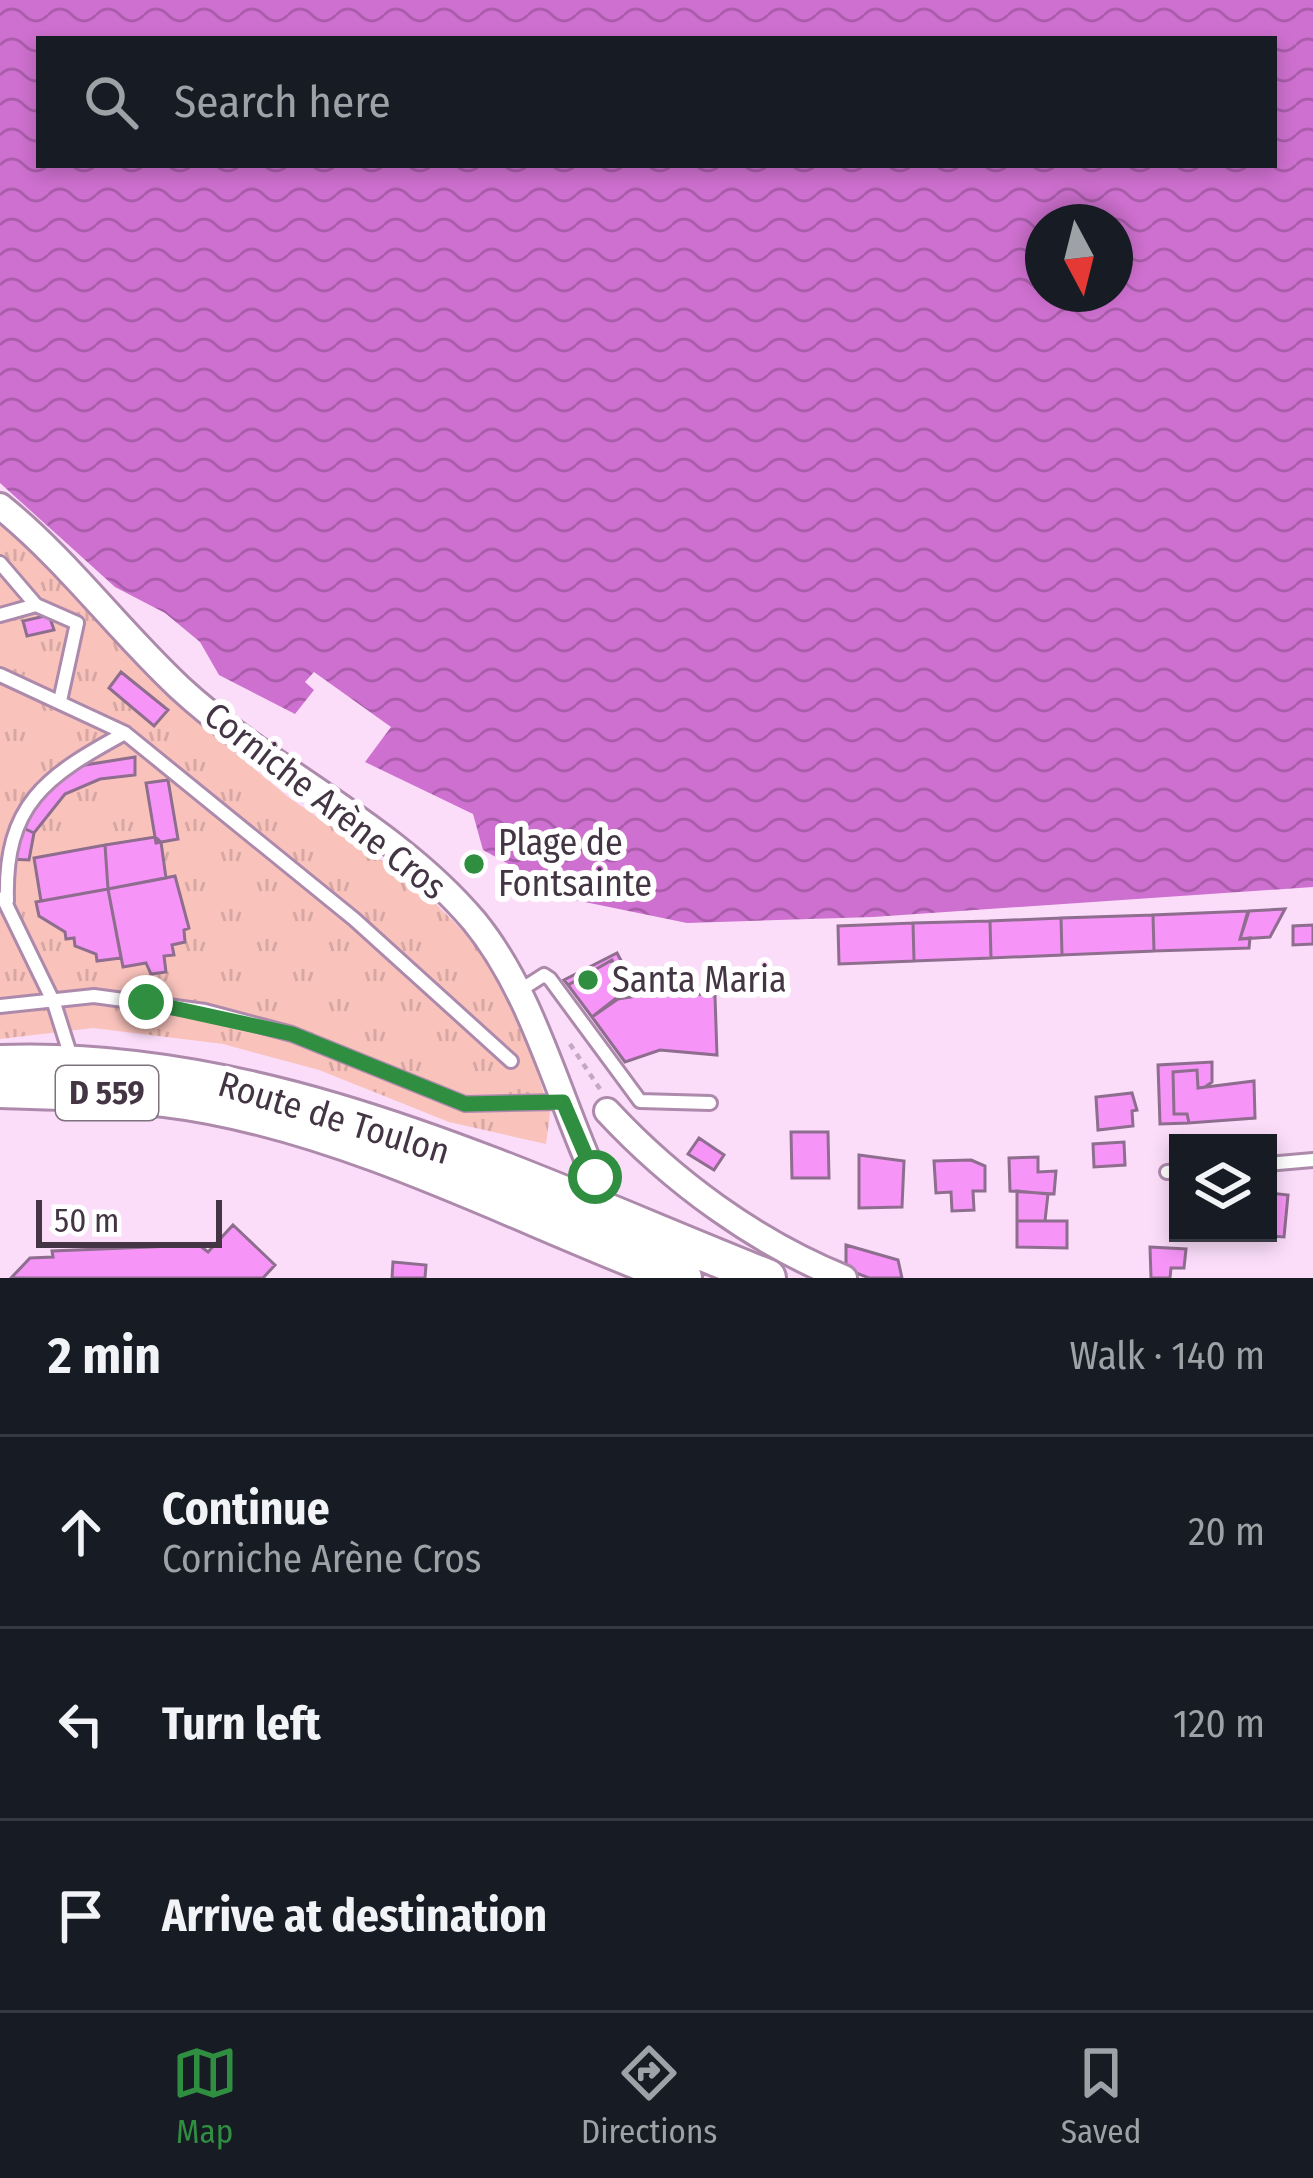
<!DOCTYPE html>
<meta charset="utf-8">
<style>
body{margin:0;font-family:"Fira Sans Condensed",sans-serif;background:#242831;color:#f1f3f6}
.controls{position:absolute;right:36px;bottom:36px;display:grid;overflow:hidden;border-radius:0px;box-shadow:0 6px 18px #0003}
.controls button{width:108px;height:108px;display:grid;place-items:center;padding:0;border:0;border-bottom:3px solid #363941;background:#171b24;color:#f1f3f6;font:60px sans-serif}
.compass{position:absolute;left:1025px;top:204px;width:108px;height:108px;border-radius:50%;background:#171b24;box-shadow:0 6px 18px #0003;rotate:173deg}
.scale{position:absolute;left:36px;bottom:30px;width:186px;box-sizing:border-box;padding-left:12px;border:6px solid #433543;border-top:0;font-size:33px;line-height:42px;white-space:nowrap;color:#433543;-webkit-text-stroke:9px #fff;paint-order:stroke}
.stop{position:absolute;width:36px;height:36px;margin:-27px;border:9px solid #308e41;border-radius:50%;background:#fff}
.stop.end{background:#308e41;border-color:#fff;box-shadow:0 3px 12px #0008}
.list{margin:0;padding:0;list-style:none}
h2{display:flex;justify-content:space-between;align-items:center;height:156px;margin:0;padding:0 48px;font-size:51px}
h2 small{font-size:39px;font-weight:400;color:#9ea1a6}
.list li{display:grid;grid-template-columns:78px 1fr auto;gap:36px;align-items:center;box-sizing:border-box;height:192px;padding:0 48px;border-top:3px solid #363941}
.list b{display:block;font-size:45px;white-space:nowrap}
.list p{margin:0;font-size:39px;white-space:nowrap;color:#9ea1a6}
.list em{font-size:39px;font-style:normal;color:#9ea1a6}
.icon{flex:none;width:66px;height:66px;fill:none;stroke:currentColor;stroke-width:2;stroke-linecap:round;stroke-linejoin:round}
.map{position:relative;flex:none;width:1313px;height:1278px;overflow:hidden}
.search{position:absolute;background:#171b24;box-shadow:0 6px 18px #0003;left:36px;right:36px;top:36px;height:132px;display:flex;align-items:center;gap:30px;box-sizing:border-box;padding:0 42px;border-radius:0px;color:#9ea1a6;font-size:45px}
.sheet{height:732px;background:#171b24}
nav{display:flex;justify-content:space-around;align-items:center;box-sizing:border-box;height:168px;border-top:3px solid #363941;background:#171b24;font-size:33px;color:#9ea1a6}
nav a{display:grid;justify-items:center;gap:6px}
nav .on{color:#308e41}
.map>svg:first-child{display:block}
</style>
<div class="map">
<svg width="1313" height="1278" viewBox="0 0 1313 1278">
<defs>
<pattern id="park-tufts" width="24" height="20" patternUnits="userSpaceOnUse" patternTransform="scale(3)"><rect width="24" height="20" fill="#f9c3bc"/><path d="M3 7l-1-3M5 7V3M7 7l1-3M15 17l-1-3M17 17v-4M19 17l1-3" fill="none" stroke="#d7a8a3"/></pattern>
<pattern id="water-waves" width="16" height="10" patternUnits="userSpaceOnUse" patternTransform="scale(3)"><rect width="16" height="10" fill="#ce70cf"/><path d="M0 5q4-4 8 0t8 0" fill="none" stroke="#a95daa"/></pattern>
</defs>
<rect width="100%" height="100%" fill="#fbddfa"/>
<path fill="url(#park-tufts)" d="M0,517L178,705L288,797L416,884L483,951L514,1005L538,1074L550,1114L546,1144L449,1122L319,1070L223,1044L93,1028L0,1039Z"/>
<path fill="url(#water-waves)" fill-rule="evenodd" d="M0,0H1313V887L873,917L687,923L575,900L483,850L473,814L365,762L391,727L314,672L305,682L314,690L295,714L219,675L200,642L165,613L115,587L0,483ZM1274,39V165H39V39ZM1115,222V294H1043V222Z"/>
<path fill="#f695f7" stroke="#8e6d8e" stroke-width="3" d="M49,615L54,630L27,636L23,621Z
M121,672L168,710L154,726L109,688Z
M135,757V775L100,779L65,794L34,833L17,825L59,777L85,765Z
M168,780L178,839L156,843L146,783Z
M17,825L34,833L29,860L10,859Z
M155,837L161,842L166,878L108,889L105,845Z
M105,845L108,889L41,901L34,858Z
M175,876L189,928L184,930L185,942L172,945L174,955L164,956L166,972L151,974L146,963L123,967L108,889Z
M108,889L121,958L97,961L96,954L75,946L74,938L66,939L65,932L39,916L36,902Z
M1285,909L1270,937L1240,939L1249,911Z
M1248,911L1240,939L1250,938L1249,948L1154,951L1153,915Z
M1153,915L1154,951L1062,955L1061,918Z
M1061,918L1062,955L991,958L990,921Z
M990,921L991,958L914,961L913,923Z
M913,923L914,961L839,964L838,926Z
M1313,925V944L1293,945V926Z
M617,953L635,987L628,989L612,960L568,985L564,980Z
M612,960L628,989L592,1017L568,985Z
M668,991L715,996L717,1055L660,1050L625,1062L592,1017L618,999Z
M1212,1062V1082L1205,1087L1198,1088L1197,1070L1173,1072L1174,1114H1187L1189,1123L1160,1124L1158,1065Z
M1197,1070L1198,1088L1254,1081L1255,1118L1189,1123L1187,1114H1174L1173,1072Z
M1132,1093L1137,1110L1132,1111L1133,1126L1098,1130L1096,1097Z
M791,1132H828L829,1178H792Z
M699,1138L724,1155L714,1170L688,1154Z
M1124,1142L1125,1165L1094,1167L1093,1144Z
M859,1155L904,1161L902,1207L859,1208Z
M1038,1157V1172L1056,1171L1054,1194L1010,1191L1009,1158Z
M971,1160L985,1166V1191H973L974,1210L952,1211L951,1192L936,1193L934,1161Z
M1017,1191L1048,1194L1045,1221H1017Z
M1270,1193L1288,1195L1284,1237L1222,1233H1268Z
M1017,1221H1067V1248L1017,1247Z
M233,1225L275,1265L263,1278H11L30,1258L53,1257L52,1251L199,1245L208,1252Z
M846,1245L898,1260L902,1278H869L846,1269Z
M1150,1247L1186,1249L1184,1268H1171L1170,1278H1151Z
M393,1262L426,1265L425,1278H392Z"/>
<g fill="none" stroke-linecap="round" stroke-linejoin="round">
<defs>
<path id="service" d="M0,563L36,605L77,623L60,701
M0,615L36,605
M0,675L125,733L354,919L511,1061
M3,898L54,1003L72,1060
M7,901C4,804 46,776 125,733
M519,991L544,975L550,979L640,1101L710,1103
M0,1006L94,996L205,1011L292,1034L465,1104L563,1102
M1268,1164L1313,1160
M1167,1172L1178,1171"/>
<path id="minor" d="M0,506C67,560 117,629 180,688C271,772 393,825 474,921C533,993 557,1094 595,1177L584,1214
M607,1111C672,1181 755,1242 844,1278"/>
<path id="primary" d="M0,1064C271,1054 521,1180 767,1278
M0,1089C71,1091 140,1092 210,1105C376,1137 526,1219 683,1278"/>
</defs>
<use href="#service" stroke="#ad8aac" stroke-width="18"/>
<use href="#minor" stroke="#ad8aac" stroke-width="30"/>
<use href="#primary" stroke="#ad8aac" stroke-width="42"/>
<path stroke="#c2a9c1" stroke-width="4.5" stroke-dasharray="6 6" stroke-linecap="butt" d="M570,1044L600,1089"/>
<use href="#service" stroke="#fff" stroke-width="12"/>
<use href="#minor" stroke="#fff" stroke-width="24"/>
<use href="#primary" stroke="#fff" stroke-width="36"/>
</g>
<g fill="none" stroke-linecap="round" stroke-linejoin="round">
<path stroke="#308e41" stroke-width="15" d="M146,1002L292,1034L465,1104L563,1102L595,1177"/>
</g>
<g fill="#308e41" stroke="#fff" stroke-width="4.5">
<circle cx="474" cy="864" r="12"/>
<circle cx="588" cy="980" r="12"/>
</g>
<g text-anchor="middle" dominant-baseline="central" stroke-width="12" stroke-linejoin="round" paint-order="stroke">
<rect fill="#fff" stroke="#7b727b" stroke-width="3" x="56" y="1066" width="102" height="54" rx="9"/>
<g font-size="33" font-weight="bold" fill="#433543">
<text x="107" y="1093">D 559</text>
</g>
<g font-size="36" fill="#433543" stroke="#fff">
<text transform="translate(325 801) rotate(38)">Corniche Arène Cros</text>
<text transform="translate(334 1118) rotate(17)">Route de Toulon</text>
</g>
<g font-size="36" fill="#433543" stroke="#fff" text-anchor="start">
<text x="498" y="843">Plage de<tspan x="498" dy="41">Fontsainte</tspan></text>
<text x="612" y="980">Santa Maria</text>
</g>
</g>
</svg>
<div class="controls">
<button><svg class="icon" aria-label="layers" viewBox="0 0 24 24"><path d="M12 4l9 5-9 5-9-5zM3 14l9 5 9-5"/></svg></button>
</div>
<svg class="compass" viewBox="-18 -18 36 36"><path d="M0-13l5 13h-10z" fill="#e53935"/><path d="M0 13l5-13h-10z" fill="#9ea1a6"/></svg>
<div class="scale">50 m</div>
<div class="stop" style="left:595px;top:1177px"></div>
<div class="stop end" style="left:146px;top:1002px"></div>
<div class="search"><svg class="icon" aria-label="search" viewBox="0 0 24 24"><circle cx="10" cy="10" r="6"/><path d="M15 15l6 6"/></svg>Search here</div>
</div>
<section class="sheet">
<h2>2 min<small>Walk · 140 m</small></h2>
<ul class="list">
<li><svg class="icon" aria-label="ahead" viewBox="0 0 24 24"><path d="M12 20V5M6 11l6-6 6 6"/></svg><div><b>Continue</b><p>Corniche Arène Cros</p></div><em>20 m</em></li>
<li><svg class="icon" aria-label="left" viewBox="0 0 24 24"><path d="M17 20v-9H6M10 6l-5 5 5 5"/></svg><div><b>Turn left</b></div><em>120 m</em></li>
<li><svg class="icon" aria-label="arrive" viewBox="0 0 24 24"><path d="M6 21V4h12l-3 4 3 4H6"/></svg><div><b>Arrive at destination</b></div></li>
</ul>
</section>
<nav>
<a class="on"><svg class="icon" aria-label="map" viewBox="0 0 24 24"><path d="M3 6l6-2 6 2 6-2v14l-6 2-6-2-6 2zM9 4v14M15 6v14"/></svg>Map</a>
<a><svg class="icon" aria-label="directions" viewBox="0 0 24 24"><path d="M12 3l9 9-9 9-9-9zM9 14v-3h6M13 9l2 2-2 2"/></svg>Directions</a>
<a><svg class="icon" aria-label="saved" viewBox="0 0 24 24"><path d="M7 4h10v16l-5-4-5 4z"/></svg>Saved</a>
</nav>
